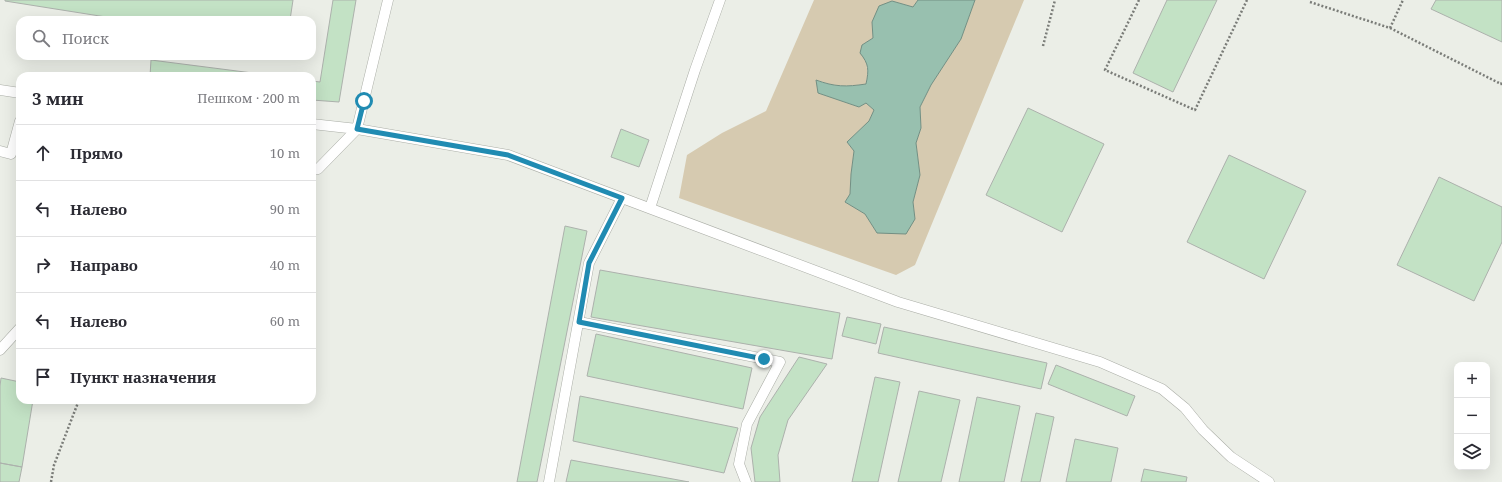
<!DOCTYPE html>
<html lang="ru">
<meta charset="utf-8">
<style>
body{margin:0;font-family:"Noto Serif",serif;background:#f7f7f7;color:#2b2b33}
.controls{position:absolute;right:12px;bottom:12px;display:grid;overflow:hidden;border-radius:8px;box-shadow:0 4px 16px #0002}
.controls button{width:36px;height:36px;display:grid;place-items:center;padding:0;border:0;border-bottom:1px solid #e1e1e2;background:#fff;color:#2b2b33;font:20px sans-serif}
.stop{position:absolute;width:12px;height:12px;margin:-9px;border:3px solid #208bb2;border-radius:50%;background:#fff}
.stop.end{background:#208bb2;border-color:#fff;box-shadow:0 1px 4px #0008}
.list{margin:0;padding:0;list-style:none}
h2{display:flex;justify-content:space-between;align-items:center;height:52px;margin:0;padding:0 16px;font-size:17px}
h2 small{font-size:13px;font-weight:400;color:#7c7c81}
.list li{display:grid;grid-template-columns:26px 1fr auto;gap:12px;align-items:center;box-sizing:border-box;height:56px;padding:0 16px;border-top:1px solid #e1e1e2}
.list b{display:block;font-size:15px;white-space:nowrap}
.list em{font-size:13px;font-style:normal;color:#7c7c81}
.icon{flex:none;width:22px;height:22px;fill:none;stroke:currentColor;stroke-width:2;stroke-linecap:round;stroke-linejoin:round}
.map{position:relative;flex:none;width:1502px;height:482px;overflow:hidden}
.search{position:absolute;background:#fff;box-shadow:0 4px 16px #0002;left:16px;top:16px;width:300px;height:44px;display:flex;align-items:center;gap:10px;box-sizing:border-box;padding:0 14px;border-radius:12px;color:#7c7c81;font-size:15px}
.panel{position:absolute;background:#fff;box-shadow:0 4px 16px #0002;left:16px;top:72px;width:300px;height:332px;border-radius:12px}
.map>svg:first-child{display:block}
</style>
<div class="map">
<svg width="1502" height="482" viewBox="0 0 1502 482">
<rect width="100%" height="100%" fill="#ebeee7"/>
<path fill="#d6cab0" d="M814,0H918L913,7L892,1L872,22L873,38L862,45C866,58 869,70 866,84C846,87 835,87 817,80L818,93L859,107L866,103L874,110L869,121L847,142L854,151L851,174L850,194L845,202L865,214L877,233L915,219L913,202L920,175L916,143L921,128L920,107L931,85L961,39L975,0H1024L915,265L896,275L679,198L687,155L722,133L766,111Z"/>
<path fill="#98c0af" stroke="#738f83" d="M918,0H975L961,39L931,85L920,107L921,128L916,143L920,175L913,202L915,219L906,234L877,233L865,214L845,202L850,194L851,174L854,151L847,142L869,121L874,110L866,103L859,107L818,93L816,80C835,87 846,87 866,84C869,70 869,64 860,53L862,45L873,38L872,22L879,6L892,1L913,7Z"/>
<path fill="#c3e2c5" stroke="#acb1ac" d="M5,0H293L290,20H125L5,1Z
M333,0H356L339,102L312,100V81L320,82Z
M1167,0H1217L1173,92L1133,73Z
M1436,0H1502V42L1431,9Z
M151,60L276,76H150Z
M1028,108L1104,144L1062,232L986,195Z
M621,129L649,140L639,167L611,157Z
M1229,155L1306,191L1264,279L1187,242Z
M1439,177L1502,207V242L1474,301L1397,265Z
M565,226L587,231L537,482H517Z
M600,270L840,313L832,359L591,317Z
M847,317L881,324L876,344L842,336Z
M884,327L1047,363L1041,389L878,353Z
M596,334L752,368L743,409L587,376Z
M799,357L827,364L788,420L778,455L780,482H755L751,448L760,417Z
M1056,365L1135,396L1127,416L1048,384Z
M875,377L900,382L878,482H852Z
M1,378L20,382V400H33L22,467L0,463V386Z
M919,391L960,400L941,482H898Z
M580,396L738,428L724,473L573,441Z
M977,397L1020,406L1004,482H959Z
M1036,413L1054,417L1040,482H1021Z
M1075,439L1118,448L1111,482H1066Z
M571,460L689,482H566Z
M0,463L22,467L19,482H0Z
M1144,469L1187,477L1186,482H1141Z"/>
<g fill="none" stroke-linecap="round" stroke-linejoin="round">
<defs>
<path id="lane" d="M0,90L20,93
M312,124L357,129L508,155L898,302L1100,362L1162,389L1185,408L1203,430L1231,457L1269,482
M0,151L11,154L20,121
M312,170L318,169L357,129L388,0
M650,208L695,70L720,0
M579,322L780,362L747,424L739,464L746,482
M0,350L20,328
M549,482L589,263L622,198"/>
</defs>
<use href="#lane" stroke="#abaea7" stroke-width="11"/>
<path stroke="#7a7c78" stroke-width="2.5" stroke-dasharray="2 2" stroke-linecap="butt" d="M1139,0L1105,70L1195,110L1247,0
M1310,2L1390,28L1403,0
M1390,28L1501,84L1502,82
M1043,46L1055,0
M51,482L54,465L79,400"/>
<use href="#lane" stroke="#fff" stroke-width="10"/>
</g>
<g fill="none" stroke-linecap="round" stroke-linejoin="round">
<path stroke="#208bb2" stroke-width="5" d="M364,101L357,129L508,155L622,198L589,263L579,322L764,359"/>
</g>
</svg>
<div class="controls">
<button>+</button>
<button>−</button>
<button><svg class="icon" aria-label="layers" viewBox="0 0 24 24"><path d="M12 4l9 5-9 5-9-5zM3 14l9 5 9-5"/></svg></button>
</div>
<div class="stop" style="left:364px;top:101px"></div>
<div class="stop end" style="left:764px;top:359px"></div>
<div class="search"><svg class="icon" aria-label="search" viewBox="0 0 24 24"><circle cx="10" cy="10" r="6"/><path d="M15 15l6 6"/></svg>Поиск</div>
<section class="panel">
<h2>3 мин<small>Пешком · 200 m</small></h2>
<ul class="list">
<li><svg class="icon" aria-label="ahead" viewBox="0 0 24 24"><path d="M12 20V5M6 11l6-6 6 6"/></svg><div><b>Прямо</b></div><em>10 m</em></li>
<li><svg class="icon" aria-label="left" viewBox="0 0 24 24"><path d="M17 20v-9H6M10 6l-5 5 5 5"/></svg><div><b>Налево</b></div><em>90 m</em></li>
<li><svg class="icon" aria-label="right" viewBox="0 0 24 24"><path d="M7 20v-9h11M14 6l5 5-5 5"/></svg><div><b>Направо</b></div><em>40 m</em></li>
<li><svg class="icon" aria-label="left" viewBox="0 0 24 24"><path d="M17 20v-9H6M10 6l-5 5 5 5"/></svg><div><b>Налево</b></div><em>60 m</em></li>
<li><svg class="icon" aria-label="arrive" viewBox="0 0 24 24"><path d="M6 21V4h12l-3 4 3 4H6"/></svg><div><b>Пункт назначения</b></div></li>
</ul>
</section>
</div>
